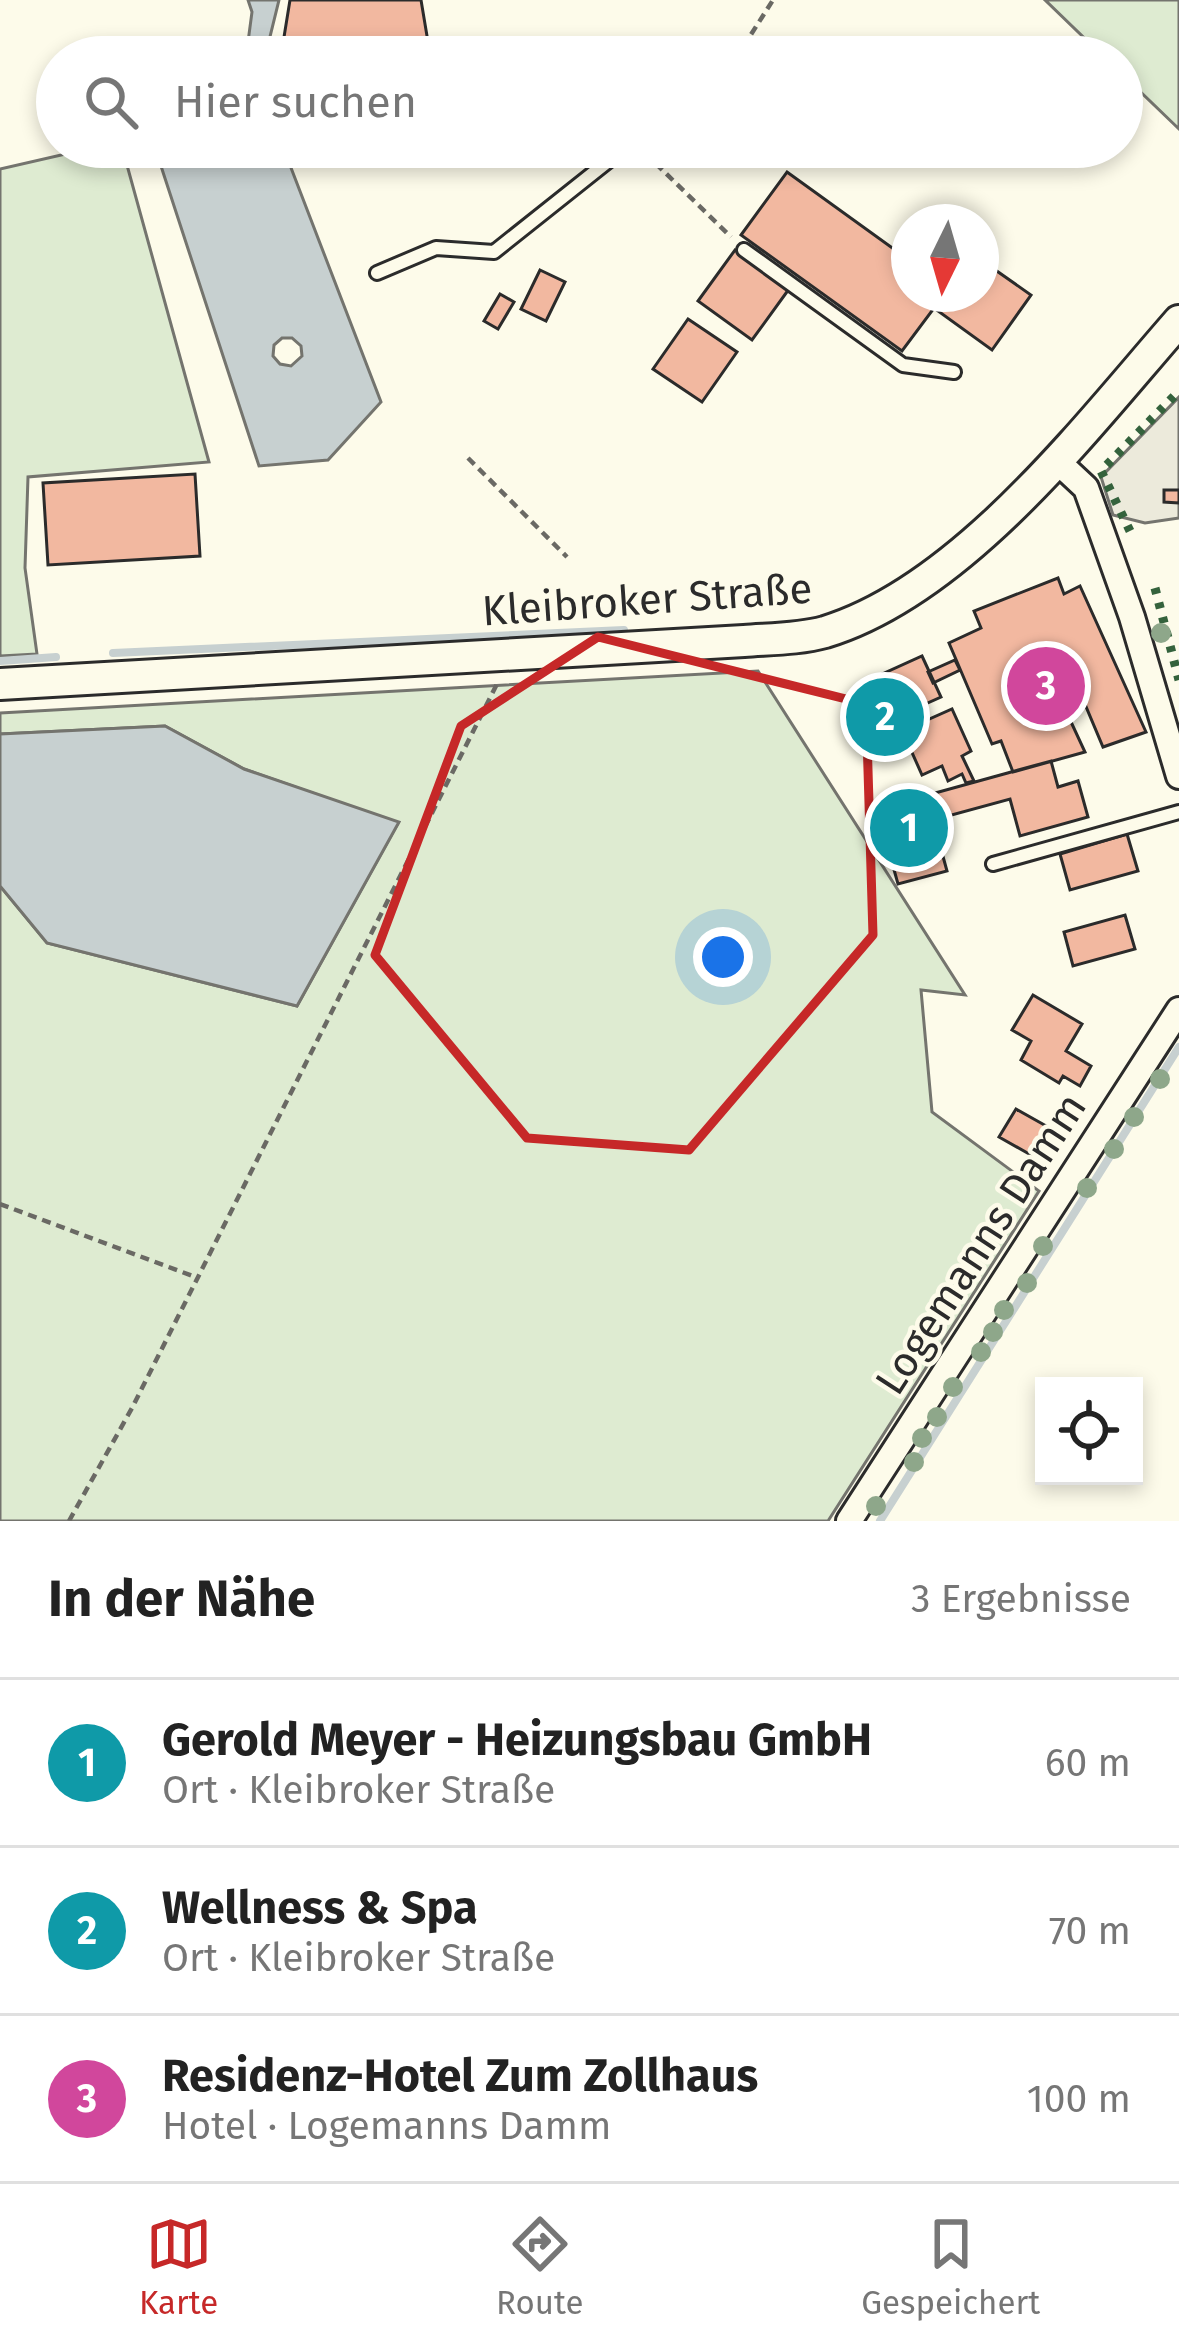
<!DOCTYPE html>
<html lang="de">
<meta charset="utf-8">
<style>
body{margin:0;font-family:"Fira Sans",sans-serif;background:#f6f6f6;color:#222}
.controls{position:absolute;right:36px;bottom:36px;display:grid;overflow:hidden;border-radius:0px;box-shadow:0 6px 18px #0003}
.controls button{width:108px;height:108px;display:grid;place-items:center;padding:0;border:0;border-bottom:3px solid #e0e0e0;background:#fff;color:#222;font:60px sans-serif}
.compass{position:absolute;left:891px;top:204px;width:108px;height:108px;border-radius:50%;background:#fff;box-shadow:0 6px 18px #0003;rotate:185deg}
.you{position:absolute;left:723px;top:957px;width:42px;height:42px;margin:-30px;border:9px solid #fff;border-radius:50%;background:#1a73e8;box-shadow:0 0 0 18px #1a73e833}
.badge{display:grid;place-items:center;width:78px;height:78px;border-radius:50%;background:#c62828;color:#fff;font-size:39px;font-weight:700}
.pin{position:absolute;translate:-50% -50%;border:6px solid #fff;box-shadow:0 3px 12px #0006}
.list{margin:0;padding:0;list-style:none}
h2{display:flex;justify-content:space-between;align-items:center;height:156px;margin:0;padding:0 48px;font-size:51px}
h2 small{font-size:39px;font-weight:400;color:#767676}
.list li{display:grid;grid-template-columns:78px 1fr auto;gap:36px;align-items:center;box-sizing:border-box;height:168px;padding:0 48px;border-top:3px solid #e0e0e0}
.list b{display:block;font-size:45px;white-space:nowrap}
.list p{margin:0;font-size:39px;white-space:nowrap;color:#767676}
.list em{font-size:39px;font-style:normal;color:#767676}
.icon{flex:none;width:66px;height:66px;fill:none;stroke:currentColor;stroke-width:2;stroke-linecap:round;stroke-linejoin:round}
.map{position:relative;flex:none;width:1179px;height:1521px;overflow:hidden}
.search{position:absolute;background:#fff;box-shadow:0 6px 18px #0003;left:36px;right:36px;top:36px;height:132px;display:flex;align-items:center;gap:30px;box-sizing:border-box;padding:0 42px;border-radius:66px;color:#767676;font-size:45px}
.sheet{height:660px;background:#fff}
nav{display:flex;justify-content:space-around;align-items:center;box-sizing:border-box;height:168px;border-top:3px solid #e0e0e0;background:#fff;font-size:33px;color:#767676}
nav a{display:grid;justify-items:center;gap:6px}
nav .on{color:#c62828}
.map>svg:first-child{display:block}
</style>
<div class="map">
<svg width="1179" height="1521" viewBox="0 0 1179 1521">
<rect width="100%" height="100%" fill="#fdfbea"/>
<path fill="#deebd1" stroke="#74746e" stroke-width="3" d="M1045,0H1179V129L1122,74V57H1104Z
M96,147H122L209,462L28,477L25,568L37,654L0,656V169Z
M758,671L965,995L921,990L932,1112L1039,1191L828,1521H0V886L47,943L297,1006L398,823L244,769L165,726L0,734V713Z"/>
<path fill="#eceadb" stroke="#74746e" stroke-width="3" d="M1179,397V518L1145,523L1113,515L1101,477Z"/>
<path fill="#c7d0d0" stroke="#74746e" stroke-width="3" fill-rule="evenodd" d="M248,0H279L265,57H246L252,12Z
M223,147H283L381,402L328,460L259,466L160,163ZM282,338H292L301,346L302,356L291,366L280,364L273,356L274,345Z
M165,726L244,769L399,822L297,1006L47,943L0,886V734Z"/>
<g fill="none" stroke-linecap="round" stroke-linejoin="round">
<path stroke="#c7d0d0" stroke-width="8" d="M113,653L624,630
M0,661L56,657
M880,1521L1179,1047"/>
</g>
<path fill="#f2b8a0" stroke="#2b2b2b" stroke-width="3" d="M290,0H421L427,36L422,57H291L284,37Z
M787,172L909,260V294H981V260L1031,295L992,350L934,308L902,351L741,235Z
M735,250L789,289L752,340L698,301Z
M540,270L565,282L546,321L521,309Z
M500,294L514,302L498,329L484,321Z
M688,319L737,352L702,402L653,369Z
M195,474L200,556L48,565L43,483Z
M1164,490H1179V503L1164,502Z
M1058,578L1064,594L1080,586L1146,732L1103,747L1084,702L1065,709L1085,752L1013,772L1001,741L992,744L949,643L981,628L974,611Z
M922,656L941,697L921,706L927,720L952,709L971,751L962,756L974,781L966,783L962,774L948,781L942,766L922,775L902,730L908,728L902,715L877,726L858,685Z
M955,660L960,670L933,683L928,672Z
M1051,761L1058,787L1078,781L1088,817L1020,836L1010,799L933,820L947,871L898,884L877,809Z
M1127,834L1138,871L1070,890L1060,854Z
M1125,915L1135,949L1073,966L1064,932Z
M1033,995L1082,1024L1066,1051L1091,1066L1080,1086L1063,1076L1059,1083L1021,1060L1031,1041L1012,1030Z
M1016,1109L1048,1127L1031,1155L999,1137Z"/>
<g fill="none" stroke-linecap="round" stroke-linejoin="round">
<defs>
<path id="service" d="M744,250L903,365L954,372
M377,273L436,248L494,252L626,147
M993,864L1179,812"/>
<path id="minor" d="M1056,460L1086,488L1132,617L1179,776
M849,1521L1179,1010"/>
<path id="tertiary" d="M0,684L744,641C770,639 800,639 825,632C963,590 1087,426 1179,321"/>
</defs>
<use href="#service" stroke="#2b2b2b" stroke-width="18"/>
<use href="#minor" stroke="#2b2b2b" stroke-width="30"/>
<use href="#tertiary" stroke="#2b2b2b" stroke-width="36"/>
<path stroke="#6a6964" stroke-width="4.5" stroke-dasharray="9 6" stroke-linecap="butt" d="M732,57L743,47L773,0
M645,153L731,237
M468,458L567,557
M0,1204L198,1278
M69,1521L132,1408L498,682"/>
<use href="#service" stroke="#fdfbea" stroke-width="12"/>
<use href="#minor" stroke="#fdfbea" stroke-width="24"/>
<use href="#tertiary" stroke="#fdfbea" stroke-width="30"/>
<path stroke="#34623c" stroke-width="9" stroke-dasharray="6 9" stroke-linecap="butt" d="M1130,531L1101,471L1179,391
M1155,588L1179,680"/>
</g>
<g fill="#8ea78a">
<circle cx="1161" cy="633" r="10"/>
<circle cx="1160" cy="1079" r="10"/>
<circle cx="1134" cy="1117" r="10"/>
<circle cx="1114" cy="1149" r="10"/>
<circle cx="1087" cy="1188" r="10"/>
<circle cx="1043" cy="1246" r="10"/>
<circle cx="1027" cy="1283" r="10"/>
<circle cx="1004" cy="1310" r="10"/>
<circle cx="993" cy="1332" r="10"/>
<circle cx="981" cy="1352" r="10"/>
<circle cx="953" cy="1387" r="10"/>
<circle cx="937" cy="1417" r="10"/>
<circle cx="922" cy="1438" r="10"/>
<circle cx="914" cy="1462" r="10"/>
<circle cx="876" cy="1506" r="10"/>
</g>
<path fill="none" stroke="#c62828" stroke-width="9" stroke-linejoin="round" d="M598,637L866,704L873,935L689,1150L527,1138L375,955L461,726Z"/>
<g text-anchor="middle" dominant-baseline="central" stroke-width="9" stroke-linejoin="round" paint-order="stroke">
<g font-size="42" fill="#2b2b2b" stroke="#fdfbea">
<text transform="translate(647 600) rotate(-4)">Kleibroker Straße</text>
<text transform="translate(981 1244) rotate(-57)">Logemanns Damm</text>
</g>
</g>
</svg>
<div class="controls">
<button><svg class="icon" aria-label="locate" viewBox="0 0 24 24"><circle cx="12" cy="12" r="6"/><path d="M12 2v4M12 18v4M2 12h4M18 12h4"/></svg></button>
</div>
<svg class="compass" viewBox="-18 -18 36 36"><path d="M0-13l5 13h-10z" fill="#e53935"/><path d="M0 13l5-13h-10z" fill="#767676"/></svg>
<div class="you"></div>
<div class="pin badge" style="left:909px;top:828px;background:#0f9aa8">1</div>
<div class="pin badge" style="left:885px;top:717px;background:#0f9aa8">2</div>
<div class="pin badge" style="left:1046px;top:686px;background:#d1479c">3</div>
<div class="search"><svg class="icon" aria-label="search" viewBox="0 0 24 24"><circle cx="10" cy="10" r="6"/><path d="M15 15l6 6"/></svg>Hier suchen</div>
</div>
<section class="sheet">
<h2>In der Nähe<small>3 Ergebnisse</small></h2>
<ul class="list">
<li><span class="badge" style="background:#0f9aa8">1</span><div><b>Gerold Meyer - Heizungsbau GmbH</b><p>Ort · Kleibroker Straße</p></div><em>60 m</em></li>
<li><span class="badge" style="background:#0f9aa8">2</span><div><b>Wellness &amp; Spa</b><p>Ort · Kleibroker Straße</p></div><em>70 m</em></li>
<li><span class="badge" style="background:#d1479c">3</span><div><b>Residenz-Hotel Zum Zollhaus</b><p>Hotel · Logemanns Damm</p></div><em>100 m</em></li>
</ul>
</section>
<nav>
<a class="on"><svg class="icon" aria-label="map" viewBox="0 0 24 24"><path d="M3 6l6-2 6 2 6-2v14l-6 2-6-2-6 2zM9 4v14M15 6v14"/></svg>Karte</a>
<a><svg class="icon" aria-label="directions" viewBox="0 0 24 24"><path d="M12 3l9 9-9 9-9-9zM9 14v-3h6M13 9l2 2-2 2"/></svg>Route</a>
<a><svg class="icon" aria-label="saved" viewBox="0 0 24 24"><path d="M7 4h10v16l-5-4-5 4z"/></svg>Gespeichert</a>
</nav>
